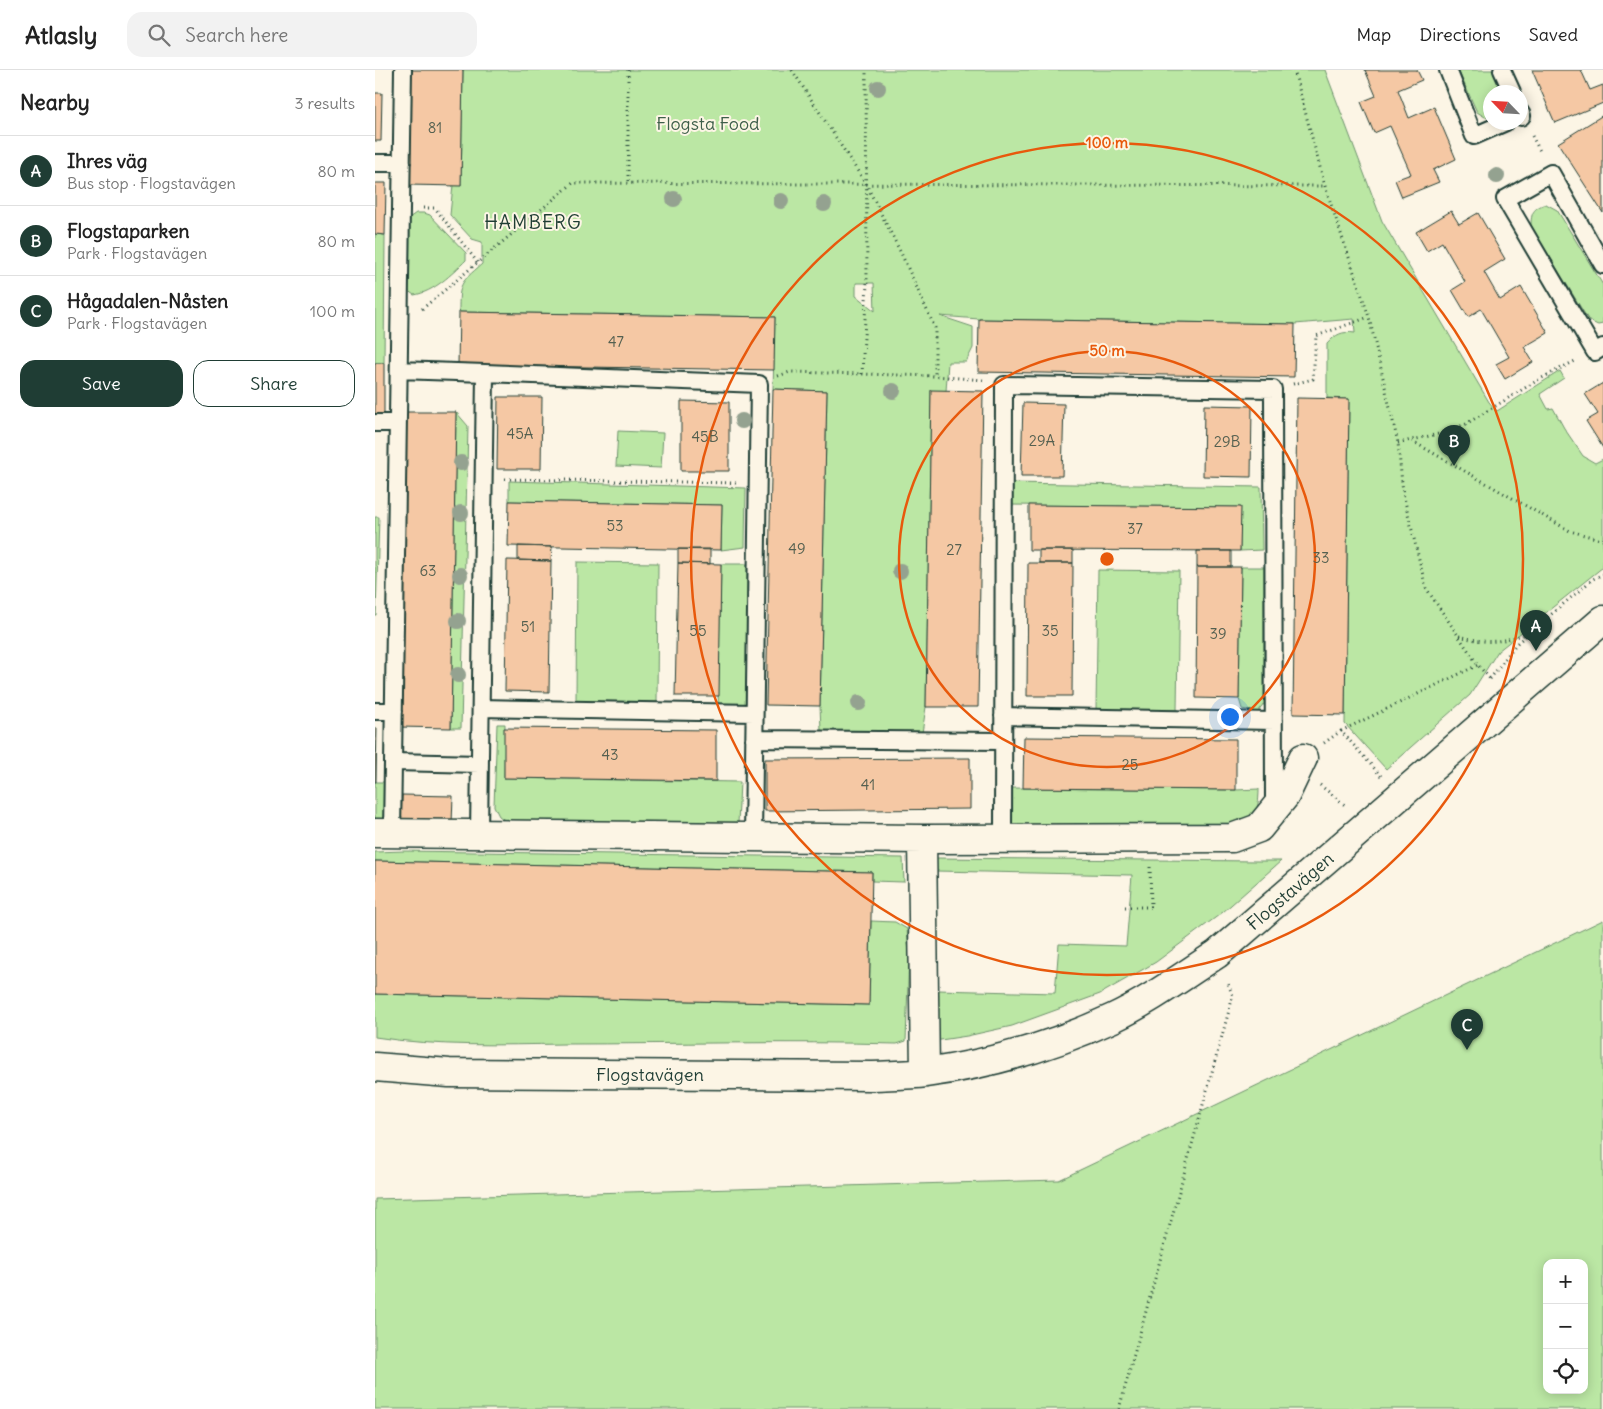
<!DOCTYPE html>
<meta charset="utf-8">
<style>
body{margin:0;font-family:Delius,sans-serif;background:#f2f2f2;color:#222}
.controls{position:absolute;right:15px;bottom:15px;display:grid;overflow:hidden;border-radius:10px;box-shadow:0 2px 12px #0003}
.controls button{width:45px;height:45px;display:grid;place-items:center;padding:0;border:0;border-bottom:1px solid #e0e0e0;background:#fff;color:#222;font:25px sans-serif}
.compass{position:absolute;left:1108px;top:15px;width:45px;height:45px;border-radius:50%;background:#fff;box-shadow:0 2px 12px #0003;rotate:295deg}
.you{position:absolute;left:854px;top:646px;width:18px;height:18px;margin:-12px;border:4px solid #fff;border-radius:50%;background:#1a73e8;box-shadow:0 0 0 8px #1a73e833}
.badge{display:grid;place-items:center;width:32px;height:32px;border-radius:50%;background:#1f3d34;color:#fff;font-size:16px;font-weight:700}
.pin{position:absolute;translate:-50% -41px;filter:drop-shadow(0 1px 2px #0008)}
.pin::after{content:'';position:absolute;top:26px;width:18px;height:15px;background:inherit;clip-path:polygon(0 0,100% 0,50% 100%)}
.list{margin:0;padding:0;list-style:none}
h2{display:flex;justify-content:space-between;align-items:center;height:65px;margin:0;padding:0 20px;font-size:21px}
h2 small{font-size:16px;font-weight:400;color:#767676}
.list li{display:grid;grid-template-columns:32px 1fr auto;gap:15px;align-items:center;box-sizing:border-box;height:70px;padding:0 20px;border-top:1px solid #e0e0e0}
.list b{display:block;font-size:19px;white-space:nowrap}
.list p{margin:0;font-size:16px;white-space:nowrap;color:#767676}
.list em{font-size:16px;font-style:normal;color:#767676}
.actions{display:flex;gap:10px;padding:15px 20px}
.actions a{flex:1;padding:11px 0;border:1px solid #1f3d34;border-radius:15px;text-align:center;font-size:18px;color:#1f3d34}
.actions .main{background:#1f3d34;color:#fff}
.icon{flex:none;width:28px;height:28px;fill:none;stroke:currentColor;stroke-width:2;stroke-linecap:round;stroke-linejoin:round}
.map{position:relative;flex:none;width:1228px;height:1339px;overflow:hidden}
header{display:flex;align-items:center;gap:30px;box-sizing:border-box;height:70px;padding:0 25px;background:#fff;border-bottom:1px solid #e0e0e0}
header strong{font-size:24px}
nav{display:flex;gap:28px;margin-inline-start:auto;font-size:18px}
.search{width:350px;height:45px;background:#f2f2f2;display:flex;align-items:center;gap:12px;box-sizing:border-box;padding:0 18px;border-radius:15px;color:#767676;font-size:19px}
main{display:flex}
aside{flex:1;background:#fff}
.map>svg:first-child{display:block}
</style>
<header>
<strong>Atlasly</strong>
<div class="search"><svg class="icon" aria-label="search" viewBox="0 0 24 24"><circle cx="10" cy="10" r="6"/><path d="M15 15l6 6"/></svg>Search here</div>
<nav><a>Map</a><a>Directions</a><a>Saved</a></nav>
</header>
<main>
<aside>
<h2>Nearby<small>3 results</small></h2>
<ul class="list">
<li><span class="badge">A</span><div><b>Ihres väg</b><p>Bus stop · Flogstavägen</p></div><em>80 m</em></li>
<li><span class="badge">B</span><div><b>Flogstaparken</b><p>Park · Flogstavägen</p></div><em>80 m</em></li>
<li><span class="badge">C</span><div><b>Hågadalen-Nåsten</b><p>Park · Flogstavägen</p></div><em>100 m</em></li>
</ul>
<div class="actions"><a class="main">Save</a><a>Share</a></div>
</aside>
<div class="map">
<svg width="1228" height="1339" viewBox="0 0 1228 1339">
<rect width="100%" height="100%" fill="#fcf5e5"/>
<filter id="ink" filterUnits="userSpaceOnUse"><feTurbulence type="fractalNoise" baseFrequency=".02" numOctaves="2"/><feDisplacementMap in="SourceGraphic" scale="10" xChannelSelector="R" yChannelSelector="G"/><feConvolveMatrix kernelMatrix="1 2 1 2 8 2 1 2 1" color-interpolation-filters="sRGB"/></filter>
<g filter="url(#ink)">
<path fill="#bbe7a4" stroke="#6d926c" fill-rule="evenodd" d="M88,0H950L1007,151L1114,332L1122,341L1185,301L1189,308L1165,324L1173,339L1178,338L1189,358L1208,386L1220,393L1228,389V497L1123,581L1095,625L1011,699L970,654L974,329L952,328V274C961,264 967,261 980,263L979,249L920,254L604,249L565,246L598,257V278L591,292H573L571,321H556L551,637L547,663L452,666L446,660L445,636L452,321L398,319L400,247L84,242C84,213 85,213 107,194V172L97,169L75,145L78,115H86ZM481,213H499L500,241L481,226Z
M1083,0H1117L1127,22H1116L1115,46L1110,47L1102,42Z
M1171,134L1182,140L1228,215V254L1223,255L1214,251L1156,156C1156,143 1158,138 1171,134Z
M41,143H49L55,145L91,183V190C77,204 59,222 39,225L32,220L31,155L34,148Z
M0,164L10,165L9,293H0Z
M81,342L93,356L86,658H76Z
M243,361L288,363L286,398L241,396Z
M134,411L371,418L370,477L346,480L347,435L134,431Z
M634,413L886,417L887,480L865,481V437L634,435Z
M0,447H4L1,545H0Z
M202,492L283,493L282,632L201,631Z
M346,494H372V640L343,639Z
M866,497H889V634L883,642L867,639L864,629Z
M723,500L804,501L802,640L721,639Z
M122,654H130L129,708L365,712L363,754H135L124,746L119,736Z
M0,712H11L10,748L4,753H0Z
M633,718L861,720L884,719C884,732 882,746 874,757H631Z
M29,781L528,788L529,812L497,811V802L0,791V782Z
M560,788L884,791H906L848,842L781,892L725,924L637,956L592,966L559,971L562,920L680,923L684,874L751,876L757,805L561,801Z
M1228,850V1339H0V1129L684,1110ZM1172,1193H1209V1320H1172Z
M496,851L520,852L532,859L534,884L531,971L522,974C411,971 300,974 189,974C126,975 63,977 0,967V924L494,935Z"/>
<path fill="#f5c8a4" stroke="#1f3d34" d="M33,0H88L86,116L32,115Z
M990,0H1042L1047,10L1023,20L1034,48L1059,37L1081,89L1058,100L1064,112L1027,127L1020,110L1036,104L1015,56L999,63L986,32L1001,26Z
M1157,0H1206L1215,20L1228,15V33L1180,53Z
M0,23H7L6,71H0Z
M1228,45V143L1183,73Z
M0,113H11L10,165L0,164Z
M1076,141L1084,154L1103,143L1130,189L1109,202L1125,230L1146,217L1173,263L1149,277L1158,292L1130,309L1121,294L1134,287L1106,239L1093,247L1077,220L1090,212L1067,172L1052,181L1041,162Z
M84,242L400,247L399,300L83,295Z
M604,249L920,254L919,307L603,302Z
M0,293H9V347H0Z
M1228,313V378L1211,351L1223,344L1210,324Z
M398,319L452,321L445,636L391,635Z
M556,320L608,321L603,637H551Z
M123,327H167L166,399H122Z
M922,328L974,329L970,645L918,644Z
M306,331L354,332V401H306Z
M648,333L689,334L687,406H646Z
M829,335L877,336L876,407L828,406Z
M29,342H81L76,658L24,657Z
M134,431L347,435L346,480L133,476Z
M654,435L866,437L865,481L654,480Z
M143,476L177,477L176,491L143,490Z
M303,479H335V494L303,493Z
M664,480H698V493H664Z
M822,481H856V497H822Z
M132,490L176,491L174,622L130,621Z
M303,493L346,494L344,626H300Z
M653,493H698L697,626H652Z
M822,497H866L864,629L821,628Z
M0,658H2L1,712H0Z
M129,658L341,660V711L129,708Z
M649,667L861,669V720L648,718Z
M595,688V739L390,741V689Z
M27,725L78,726L77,753H26Z
M0,791L497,802L494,935L0,924Z"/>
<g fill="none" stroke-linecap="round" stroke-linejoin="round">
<defs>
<path id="lane" d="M1073,0L1099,66L1131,52
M1127,0L1137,22
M1146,43L1147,46L1146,47
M0,93H27
M1228,195L1176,103L1130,129L1220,282L1228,277
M24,300L110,303
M0,353H23
M106,638L379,643
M0,641H19
M628,646L899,651
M379,669L627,671
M18,692L105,694
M17,763L28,0
M104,764L110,303L384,314L378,767
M628,769L629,315L898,319L899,737"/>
<path id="street" d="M0,763L547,769
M0,997L74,1003L498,1006C516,1005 534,1005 551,1003C615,994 680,975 738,948C774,931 808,906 842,884L1228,550
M550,1003L547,769L857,768L884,758L910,726L928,688"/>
</defs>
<use href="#lane" stroke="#1f3d34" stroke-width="20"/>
<use href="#street" stroke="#1f3d34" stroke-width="31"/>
<path stroke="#1f3d34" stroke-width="3" stroke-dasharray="1 4" stroke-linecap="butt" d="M253,0V113
M417,0L491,114L526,183L560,258V306
M919,0L950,116L994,247L1023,373L1028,423L1051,518L1103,595L1115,609
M1157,66L1166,83
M48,138H60L103,193
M47,239L198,113L950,116
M487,304L492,213L491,0
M403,306L415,302L560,306L608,310
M918,314L938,309L941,266L994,247
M1037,371L1195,461L1228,470
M1023,373L1068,363L1091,354L1163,310L1200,291
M130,409L362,413
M1084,566C1114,574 1121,573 1151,564
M1115,609L1141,574L1218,509L1228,504
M966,661L1103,595
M949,673L966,661L1006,706
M945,715L971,736
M750,837H776L775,796
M744,1339L858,926L852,911"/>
<use href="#lane" stroke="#fcf5e5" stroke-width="16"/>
<use href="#street" stroke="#fcf5e5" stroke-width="28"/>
</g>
<g fill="#94a290">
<circle cx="503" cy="18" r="8"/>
<circle cx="1122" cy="106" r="8"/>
<circle cx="299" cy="129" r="8"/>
<circle cx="406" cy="131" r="8"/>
<circle cx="449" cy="134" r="8"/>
<circle cx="518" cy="321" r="8"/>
<circle cx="367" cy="351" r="8"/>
<circle cx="86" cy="393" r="8"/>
<circle cx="86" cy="443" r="8"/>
<circle cx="525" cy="501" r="8"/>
<circle cx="85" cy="505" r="8"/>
<circle cx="83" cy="551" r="8"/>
<circle cx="83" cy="605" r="8"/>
<circle cx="484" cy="633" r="8"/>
</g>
</g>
<g fill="none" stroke="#e8590c" stroke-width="2.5">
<circle cx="732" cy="489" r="208"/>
<circle cx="732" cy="489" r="416"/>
</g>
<g text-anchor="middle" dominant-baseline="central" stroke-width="4" stroke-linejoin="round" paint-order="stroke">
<g font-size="15" fill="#546050">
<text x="60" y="57">81</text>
<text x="241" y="271">47</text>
<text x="145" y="363">45A</text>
<text x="330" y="366">45B</text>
<text x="667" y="370">29A</text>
<text x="852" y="371">29B</text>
<text x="240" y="455">53</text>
<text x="760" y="458">37</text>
<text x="422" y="478">49</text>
<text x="579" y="479">27</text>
<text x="946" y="487">33</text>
<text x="53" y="500">63</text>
<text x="153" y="556">51</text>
<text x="323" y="560">55</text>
<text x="675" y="560">35</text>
<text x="843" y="563">39</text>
<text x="235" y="684">43</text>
<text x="755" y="694">25</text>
<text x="493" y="714">41</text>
</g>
<g font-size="18" fill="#3e5f4a" stroke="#fcf5e5">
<text x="333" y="53">Flogsta Food</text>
</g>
<g font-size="18" fill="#1f3d34" stroke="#fcf5e5">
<text transform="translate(915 821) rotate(-41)">Flogstavägen</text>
<text x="275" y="1004">Flogstavägen</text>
</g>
<g font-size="19" letter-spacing="1" fill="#1f3d34" stroke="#fcf5e5">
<text x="158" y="152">HAMBERG</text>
</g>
</g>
<circle cx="732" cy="489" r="8" fill="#e8590c" stroke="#fcf5e5" stroke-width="2.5"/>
<g font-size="15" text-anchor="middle" font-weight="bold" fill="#e8590c" stroke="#fcf5e5" stroke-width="4" stroke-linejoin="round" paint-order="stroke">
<text x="732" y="78">100 m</text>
<text x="732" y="286">50 m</text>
</g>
</svg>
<div class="controls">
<button>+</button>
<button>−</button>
<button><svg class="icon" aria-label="locate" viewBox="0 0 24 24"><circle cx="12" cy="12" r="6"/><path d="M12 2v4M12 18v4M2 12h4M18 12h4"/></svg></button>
</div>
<svg class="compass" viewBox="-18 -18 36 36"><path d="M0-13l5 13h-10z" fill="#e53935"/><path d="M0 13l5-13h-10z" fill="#767676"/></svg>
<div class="you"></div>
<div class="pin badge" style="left:1161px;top:581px">A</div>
<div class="pin badge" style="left:1079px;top:396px">B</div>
<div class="pin badge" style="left:1092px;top:980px">C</div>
</div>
</main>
